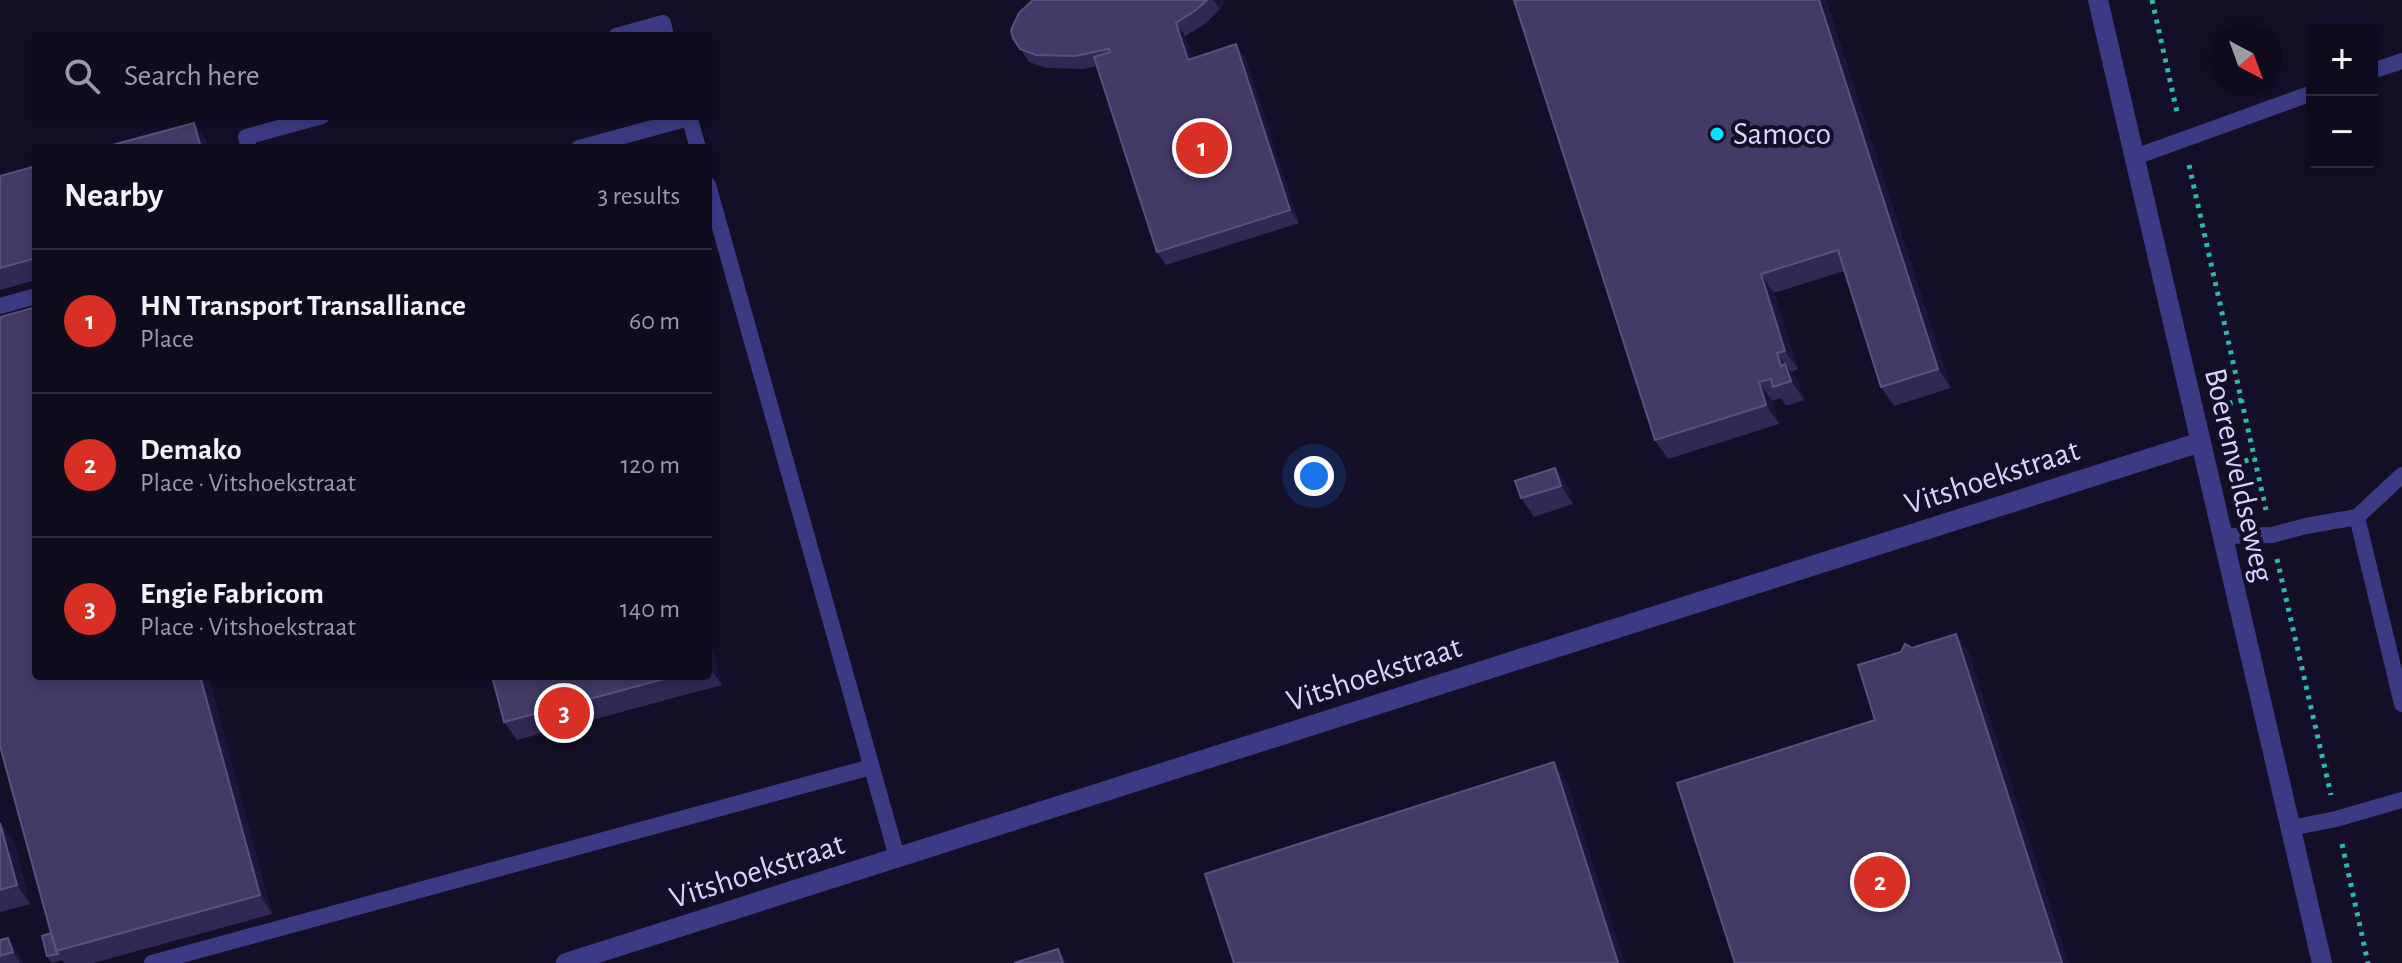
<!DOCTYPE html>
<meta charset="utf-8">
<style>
body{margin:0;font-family:"Alegreya Sans",sans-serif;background:#171425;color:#f1f3f6}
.controls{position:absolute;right:24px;top:24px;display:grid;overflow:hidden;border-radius:8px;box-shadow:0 4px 12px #0003}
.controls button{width:72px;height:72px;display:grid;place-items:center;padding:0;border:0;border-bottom:2px solid #2e2b3b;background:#0e0b1c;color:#f1f3f6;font:40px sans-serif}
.compass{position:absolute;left:2210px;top:24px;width:72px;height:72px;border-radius:50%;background:#0e0b1c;box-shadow:0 4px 12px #0003;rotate:139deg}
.you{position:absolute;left:1314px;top:476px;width:28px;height:28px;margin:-20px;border:6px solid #fff;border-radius:50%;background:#1a73e8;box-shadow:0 0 0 12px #1a73e833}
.badge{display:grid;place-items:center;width:52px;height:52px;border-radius:50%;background:#d93025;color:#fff;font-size:26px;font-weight:700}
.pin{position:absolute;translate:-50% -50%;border:4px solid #fff;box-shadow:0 2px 8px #0006}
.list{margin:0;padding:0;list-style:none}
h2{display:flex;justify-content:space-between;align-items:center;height:104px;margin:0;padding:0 32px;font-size:34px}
h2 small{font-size:26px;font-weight:400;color:#9b9ba3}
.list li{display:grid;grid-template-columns:52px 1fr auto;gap:24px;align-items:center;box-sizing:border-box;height:144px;padding:0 32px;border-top:2px solid #2e2b3b}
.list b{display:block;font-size:30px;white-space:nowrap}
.list p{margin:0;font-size:26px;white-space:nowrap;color:#9b9ba3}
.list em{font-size:26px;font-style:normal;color:#9b9ba3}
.icon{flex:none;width:44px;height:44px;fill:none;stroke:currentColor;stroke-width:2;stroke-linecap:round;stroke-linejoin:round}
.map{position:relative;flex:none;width:2402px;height:963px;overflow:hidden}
.search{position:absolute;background:#0e0b1c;box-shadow:0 4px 12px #0003;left:32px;top:32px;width:680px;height:88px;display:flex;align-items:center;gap:20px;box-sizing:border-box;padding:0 28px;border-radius:8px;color:#9b9ba3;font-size:30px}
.panel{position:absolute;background:#0e0b1c;box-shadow:0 4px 12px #0003;left:32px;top:144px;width:680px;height:536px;border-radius:8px}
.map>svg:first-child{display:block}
</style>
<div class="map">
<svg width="2402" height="963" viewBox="0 0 2402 963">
<rect width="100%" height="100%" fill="#130f26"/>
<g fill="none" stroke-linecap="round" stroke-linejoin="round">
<path stroke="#2fb8b0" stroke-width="5" stroke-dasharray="4 6" stroke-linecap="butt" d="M2152,0L2177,112
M2189,165L2266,510
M2219,406L2242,400
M2235,464L2255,458
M2277,559L2331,795
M2342,844L2368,963"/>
<path stroke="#3d3a85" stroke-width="16" d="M616,36L663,23L666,36
M2372,71L2402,61
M689,116L698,148
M249,148L246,137L322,116
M579,148L689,118
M2135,157L2312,93
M708,185L897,857
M0,306L36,296
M2357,517L2402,475
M2223,536L2272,535L2306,526L2357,517L2402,704
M2291,828L2336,819L2402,800
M152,963L871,767"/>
<path stroke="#3d3a85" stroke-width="20" d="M2098,0L2322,963
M566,963L2201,442"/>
</g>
<path fill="#312854" d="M1033,0H1225L1220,9L1205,24L1185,36L1192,58L1245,57L1299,223L1166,265L1157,252L1097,66L1084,69L1046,68L1029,62L1013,38Z
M1826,0L1951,388L1894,406L1881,387L1844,271L1774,293L1798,369L1791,372L1798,382L1804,400L1786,406L1781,398L1772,401L1779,424L1668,459L1655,440Z
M36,166V280L0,290V176Z
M1555,468L1568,487L1573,504L1534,517L1521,498Z
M708,634L722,685L517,740L504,722L492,676H708Z
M208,676L272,914L93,963H64L62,960L52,963L47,956L51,933Z
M0,823L14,841L30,904L0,912Z
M0,940L21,957L23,963H0Z"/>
<path fill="#1d163a" d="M1213,0H1225L1220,9Z
M1819,0H1826L1951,388L1938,369Z
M1176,23L1185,36L1197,73L1188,60Z
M1236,44L1245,57L1299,223L1290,210Z
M194,123L207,141L209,148H201Z
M1761,274L1774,293L1798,369L1785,351Z
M1777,353L1798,382L1804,400L1781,366Z
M1759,382L1772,401L1779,424L1766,405Z
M1555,468L1568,487L1573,504L1561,486Z
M708,634L722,685L709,667Z
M1956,634L1969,652L2069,963H2062Z
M200,676H208L272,914L260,895Z
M1554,762L1567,781L1625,963H1618Z
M1,823L14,841L30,904L17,885Z
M8,938L21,957L23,963H20L13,952Z
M1058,949L1068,963H1063Z"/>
<path fill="#433a66" stroke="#5a527e" stroke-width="2" d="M1033,0H1207L1196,10L1176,23L1188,60L1236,44L1290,210L1157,252L1094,57L1110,52L1109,49L1075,56L1036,55L1020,49L1013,38L1011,30L1019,13Z
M1514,0H1819L1938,369L1881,387L1838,250L1761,274L1785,351L1777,353L1781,366L1785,364L1791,381L1773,387L1771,379L1759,382L1766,405L1655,440Z
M194,123L201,148H101Z
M36,166V258L0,268V176Z
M36,307V676H200L260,895L56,951L0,746V317Z
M1555,468L1561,486L1521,498L1515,481Z
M1956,634L2062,963H1735L1677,783L1875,720L1858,665L1901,652L1905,644L1912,648Z
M492,676H675L504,722Z
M1554,762L1618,963H1234L1205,874Z
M0,823L17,885L0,890Z
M51,933L58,954L47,956L42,936Z
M8,938L13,952L0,956V940Z
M1058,949L1063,963H1014Z"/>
<circle fill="#00e5ff" stroke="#130f26" stroke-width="3" cx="1717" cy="134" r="8"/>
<g text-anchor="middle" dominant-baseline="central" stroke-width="8" stroke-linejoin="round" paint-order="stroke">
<g font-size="32" fill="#d9d4ff" stroke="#130f26" text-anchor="start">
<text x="1733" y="134">Samoco</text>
</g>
<g font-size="32" fill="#d9d4ff" stroke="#130f26">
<text transform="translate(2239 475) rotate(77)">Boerenveldseweg</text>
<text transform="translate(1992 477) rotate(-18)">Vitshoekstraat</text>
<text transform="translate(1374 674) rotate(-18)">Vitshoekstraat</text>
<text transform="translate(757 871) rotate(-18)">Vitshoekstraat</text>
</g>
</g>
</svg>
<div class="controls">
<button>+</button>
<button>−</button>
</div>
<svg class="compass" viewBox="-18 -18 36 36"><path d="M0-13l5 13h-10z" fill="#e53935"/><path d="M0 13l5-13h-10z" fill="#9b9ba3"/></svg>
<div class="you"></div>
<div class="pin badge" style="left:1202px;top:148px">1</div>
<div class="pin badge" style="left:1880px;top:882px">2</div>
<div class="pin badge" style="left:564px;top:713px">3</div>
<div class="search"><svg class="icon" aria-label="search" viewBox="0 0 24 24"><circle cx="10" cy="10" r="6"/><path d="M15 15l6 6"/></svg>Search here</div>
<section class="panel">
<h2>Nearby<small>3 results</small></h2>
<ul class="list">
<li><span class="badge">1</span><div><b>HN Transport Transalliance</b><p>Place</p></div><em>60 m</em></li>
<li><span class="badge">2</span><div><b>Demako</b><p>Place · Vitshoekstraat</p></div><em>120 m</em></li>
<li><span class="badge">3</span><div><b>Engie Fabricom</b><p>Place · Vitshoekstraat</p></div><em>140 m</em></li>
</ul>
</section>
</div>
